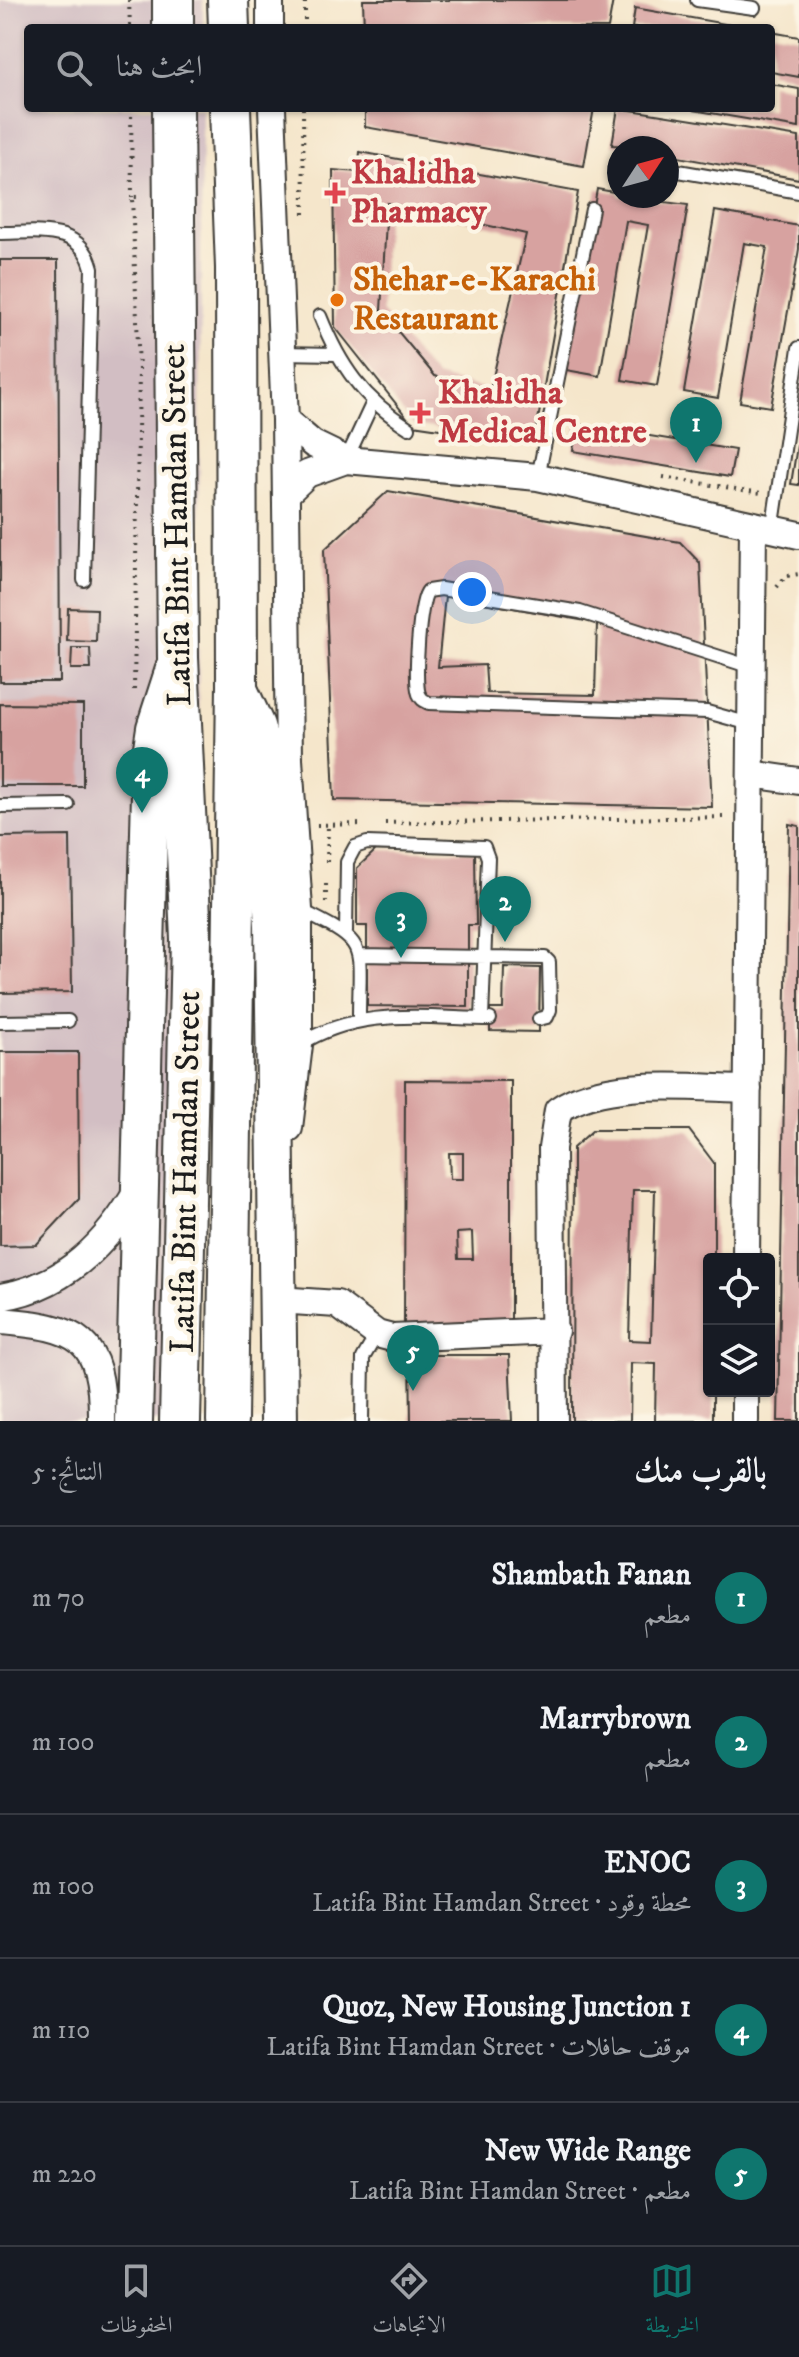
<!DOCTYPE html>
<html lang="ar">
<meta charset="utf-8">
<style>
body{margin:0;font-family:"IM FELL DW Pica",Amiri,serif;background:#242831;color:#f1f3f6;direction:rtl}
.controls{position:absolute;right:24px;bottom:24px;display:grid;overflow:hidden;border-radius:8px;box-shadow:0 2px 6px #0004}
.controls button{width:72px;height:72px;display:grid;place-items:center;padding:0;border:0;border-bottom:2px solid #363941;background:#171b24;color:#f1f3f6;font:40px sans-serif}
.compass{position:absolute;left:607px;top:136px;width:72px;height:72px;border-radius:50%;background:#171b24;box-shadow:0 2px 6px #0004;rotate:54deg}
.you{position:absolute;left:472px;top:592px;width:28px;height:28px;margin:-20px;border:6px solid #fff;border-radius:50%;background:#1a73e8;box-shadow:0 0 0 12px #1a73e833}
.badge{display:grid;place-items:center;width:52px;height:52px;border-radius:50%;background:#0f766e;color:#fff;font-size:26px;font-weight:700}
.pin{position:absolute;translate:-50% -66px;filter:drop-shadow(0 2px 4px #0008)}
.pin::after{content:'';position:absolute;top:42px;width:28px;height:24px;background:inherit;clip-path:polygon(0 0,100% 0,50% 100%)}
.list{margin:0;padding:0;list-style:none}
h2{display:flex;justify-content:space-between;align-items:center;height:104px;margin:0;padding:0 32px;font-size:34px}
h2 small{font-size:26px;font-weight:400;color:#9ea1a6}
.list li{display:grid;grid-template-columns:52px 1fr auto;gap:24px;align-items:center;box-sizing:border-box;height:144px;padding:0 32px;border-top:2px solid #363941}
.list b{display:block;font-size:30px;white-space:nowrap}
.list p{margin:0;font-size:26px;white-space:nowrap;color:#9ea1a6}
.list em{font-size:26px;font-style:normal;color:#9ea1a6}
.icon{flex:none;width:44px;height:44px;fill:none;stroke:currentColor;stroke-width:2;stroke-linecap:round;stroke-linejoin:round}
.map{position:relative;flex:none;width:799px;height:1421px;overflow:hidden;direction:ltr}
.search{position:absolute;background:#171b24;box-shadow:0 2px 6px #0004;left:24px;right:24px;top:24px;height:88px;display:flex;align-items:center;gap:20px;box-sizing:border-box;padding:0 28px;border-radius:8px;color:#9ea1a6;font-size:30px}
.sheet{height:824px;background:#171b24}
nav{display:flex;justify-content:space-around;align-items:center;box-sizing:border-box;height:112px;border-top:2px solid #363941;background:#171b24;font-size:22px;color:#9ea1a6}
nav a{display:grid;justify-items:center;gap:4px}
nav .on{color:#0f766e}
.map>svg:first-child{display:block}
</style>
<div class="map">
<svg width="799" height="1421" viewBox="0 0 799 1421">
<rect width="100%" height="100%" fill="#fcf5e5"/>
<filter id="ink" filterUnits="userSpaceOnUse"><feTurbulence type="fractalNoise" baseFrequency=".0125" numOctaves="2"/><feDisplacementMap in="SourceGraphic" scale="16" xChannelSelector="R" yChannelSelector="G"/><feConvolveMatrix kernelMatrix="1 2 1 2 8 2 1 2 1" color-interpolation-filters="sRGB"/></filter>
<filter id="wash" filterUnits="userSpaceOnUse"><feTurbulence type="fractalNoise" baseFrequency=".006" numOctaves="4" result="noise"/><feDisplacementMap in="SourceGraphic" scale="32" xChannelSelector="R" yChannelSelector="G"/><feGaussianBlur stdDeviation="1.8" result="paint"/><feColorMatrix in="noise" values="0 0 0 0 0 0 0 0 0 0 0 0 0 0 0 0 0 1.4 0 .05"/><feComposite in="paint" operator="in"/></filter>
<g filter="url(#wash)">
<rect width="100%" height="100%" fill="#f5e6cb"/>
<path fill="#d2bec3" d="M0,0H203V28H28V108H202L194,1421H0Z"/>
<g id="blocks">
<path fill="#d7a2a0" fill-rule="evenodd" d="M363,0H613L608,28H364Z
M635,8L737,26V28H632Z
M771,32L799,37V77L771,72Z
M771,84L799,89V128L693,110L771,108Z
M365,108H594L584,166L365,127Z
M618,108L799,137V179L667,155V148L612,145Z
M360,152L578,192L534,443L413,425L335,327L333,170L358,172ZM387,203L526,234L490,390L435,376L381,311Z
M597,189L619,193V196L688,205L657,386L622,380L648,225L626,221L600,376L566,370Z
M715,211L799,226V249L771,407L740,402L767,247L744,243L718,398L684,392Z
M0,260H58L60,682H0Z
M577,424L735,450L730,477L573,451Z
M797,446H799V485L791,484Z
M388,491L680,542L700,563L712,807L334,800L324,550ZM445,596L597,623L595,695L487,693L485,665L438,667Z
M68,608L97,609L96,642L67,641Z
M72,648H90L91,669H71Z
M0,704L83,705V786H0Z
M789,824L799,826V1421H778Z
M70,836L72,992L0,993V837Z
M376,850L475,852L476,925H468V1007L367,1006V926H357V868Z
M504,967L540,968L539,1032L490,1031V1009H503Z
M0,1052H78L79,1199L36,1245L0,1246Z
M405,1080L511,1081V1330H404ZM449,1153H463V1179H450ZM472,1232L473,1259H458L457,1233Z
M593,1130H689L714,1163V1259H709V1391H713V1421H655L656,1364L631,1363L630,1421H572L573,1148ZM633,1190H655L651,1341L629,1340Z
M410,1355H509L512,1421H411Z"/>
</g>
</g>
<g filter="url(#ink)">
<use href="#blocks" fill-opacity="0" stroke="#3d3a36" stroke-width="2"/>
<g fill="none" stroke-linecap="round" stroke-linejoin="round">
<defs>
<path id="lane" d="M697,0L754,8
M667,169L799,192
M0,233C36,233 81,224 92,268L84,580
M320,316C340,366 363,399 409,428
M282,353L335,354
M346,460L373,402
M538,477L592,209
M772,531L799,348
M750,724L707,712L429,703C423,700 422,700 419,694C414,681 419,600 428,591L441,589L580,612L751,667
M0,806L68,805
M300,910C371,945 359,942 359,1018
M346,932L347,862L355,847L367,843L484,847L488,858L482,1019
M359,955L545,958L549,962L550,1010L547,1017L539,1019
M0,1022L68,1021
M299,1045C359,1007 422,1018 490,1019
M362,1421L363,1358L377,1334"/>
<path id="street" d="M270,0V28
M272,108L285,420L289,759L299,909V1045L289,1128
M285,420L313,444L346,460L538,477L799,535
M286,494L307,474L346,460
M751,774L799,781
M746,1259L753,527
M0,1297C65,1287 108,1243 139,1188
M278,1300L337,1304L377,1334L392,1338L555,1331
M0,1321C78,1327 103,1337 102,1421
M554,1421L552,1148L558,1110C606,1077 691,1088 748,1089
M745,1421V1391"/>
<path id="secondary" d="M237,685L256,726L262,748L273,925L279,1421
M134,1421L151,754L155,728L176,663"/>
<path id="primary" d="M228,0L229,28
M173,28V0
M173,108L178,658L191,939L180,1421
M227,1421L237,685L236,268L230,108"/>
</defs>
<use href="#lane" stroke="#3d3a36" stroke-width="16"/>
<use href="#street" stroke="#3d3a36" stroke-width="30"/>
<use href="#secondary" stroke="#3d3a36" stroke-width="40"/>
<use href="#primary" stroke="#3d3a36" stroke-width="44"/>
<path stroke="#3d3a36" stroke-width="4" stroke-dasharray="2 6" stroke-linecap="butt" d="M129,0L130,28
M305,28V0
M131,108L132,197
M303,108L304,216
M663,477L761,493
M777,587L786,576L799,574
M134,690L139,370L132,197H141
M385,823L728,817
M317,825L364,824
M327,862L328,825
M326,902V879"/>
<use href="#lane" stroke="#fff" stroke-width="12"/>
<use href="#street" stroke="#fff" stroke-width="26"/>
<use href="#secondary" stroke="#fff" stroke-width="36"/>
<use href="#primary" stroke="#fff" stroke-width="40"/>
</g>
</g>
<g fill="#e0444e" stroke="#fcf5e5" stroke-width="3">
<path d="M331 181h8v8h8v8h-8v8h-8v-8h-8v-8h8z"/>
<path d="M416 401h8v8h8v8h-8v8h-8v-8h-8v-8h8z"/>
</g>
<circle fill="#e8710a" stroke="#fcf5e5" stroke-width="3" cx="337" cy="300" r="8"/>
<g text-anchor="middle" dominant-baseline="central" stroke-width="8" stroke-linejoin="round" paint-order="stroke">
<g font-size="34" font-weight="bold" fill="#be3a42" stroke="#fcf5e5" text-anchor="start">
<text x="351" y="173">Khalidha<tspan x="351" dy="39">Pharmacy</tspan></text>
<text x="438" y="393">Khalidha<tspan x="438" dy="39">Medical Centre</tspan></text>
</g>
<g font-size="34" font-weight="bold" fill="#c56008" stroke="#fcf5e5" text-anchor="start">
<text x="353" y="280">Shehar-e-Karachi<tspan x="353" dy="39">Restaurant</tspan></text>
</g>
<g font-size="34" fill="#1c1c1c" stroke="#fcf5e5">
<text transform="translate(177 525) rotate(-91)">Latifa Bint Hamdan Street</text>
<text transform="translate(186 1172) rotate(-89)">Latifa Bint Hamdan Street</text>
</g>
</g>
</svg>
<div class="controls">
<button><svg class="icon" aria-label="locate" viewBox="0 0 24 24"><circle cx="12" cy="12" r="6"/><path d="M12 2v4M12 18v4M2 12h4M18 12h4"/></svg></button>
<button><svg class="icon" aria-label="layers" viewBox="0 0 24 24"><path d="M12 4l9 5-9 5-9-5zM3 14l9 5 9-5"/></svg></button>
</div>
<svg class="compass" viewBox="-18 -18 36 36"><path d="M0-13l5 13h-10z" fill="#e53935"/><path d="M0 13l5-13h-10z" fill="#9ea1a6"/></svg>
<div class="you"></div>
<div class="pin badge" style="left:696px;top:463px">1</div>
<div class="pin badge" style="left:505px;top:942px">2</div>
<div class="pin badge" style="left:401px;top:958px">3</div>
<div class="pin badge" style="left:142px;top:813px">4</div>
<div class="pin badge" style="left:413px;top:1391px">5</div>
<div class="search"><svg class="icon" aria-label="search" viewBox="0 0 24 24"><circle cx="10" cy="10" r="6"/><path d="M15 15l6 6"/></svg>ابحث هنا</div>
</div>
<section class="sheet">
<h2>بالقرب منك<small>النتائج: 5</small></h2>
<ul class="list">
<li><span class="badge">1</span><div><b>Shambath Fanan</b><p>مطعم</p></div><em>70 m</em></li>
<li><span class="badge">2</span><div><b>Marrybrown</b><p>مطعم</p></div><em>100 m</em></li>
<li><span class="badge">3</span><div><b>ENOC</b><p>محطة وقود · Latifa Bint Hamdan Street</p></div><em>100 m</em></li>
<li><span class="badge">4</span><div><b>Quoz, New Housing Junction 1</b><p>موقف حافلات · Latifa Bint Hamdan Street</p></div><em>110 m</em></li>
<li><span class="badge">5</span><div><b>New Wide Range</b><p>مطعم · Latifa Bint Hamdan Street</p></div><em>220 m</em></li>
</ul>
</section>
<nav>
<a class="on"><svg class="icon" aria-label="map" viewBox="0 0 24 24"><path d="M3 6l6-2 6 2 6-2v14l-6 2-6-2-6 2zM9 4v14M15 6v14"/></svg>الخريطة</a>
<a><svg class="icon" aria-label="directions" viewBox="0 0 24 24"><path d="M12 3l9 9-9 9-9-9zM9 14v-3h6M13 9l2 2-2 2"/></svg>الاتجاهات</a>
<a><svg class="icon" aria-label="saved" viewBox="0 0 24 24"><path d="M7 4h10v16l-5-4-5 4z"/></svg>المحفوظات</a>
</nav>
